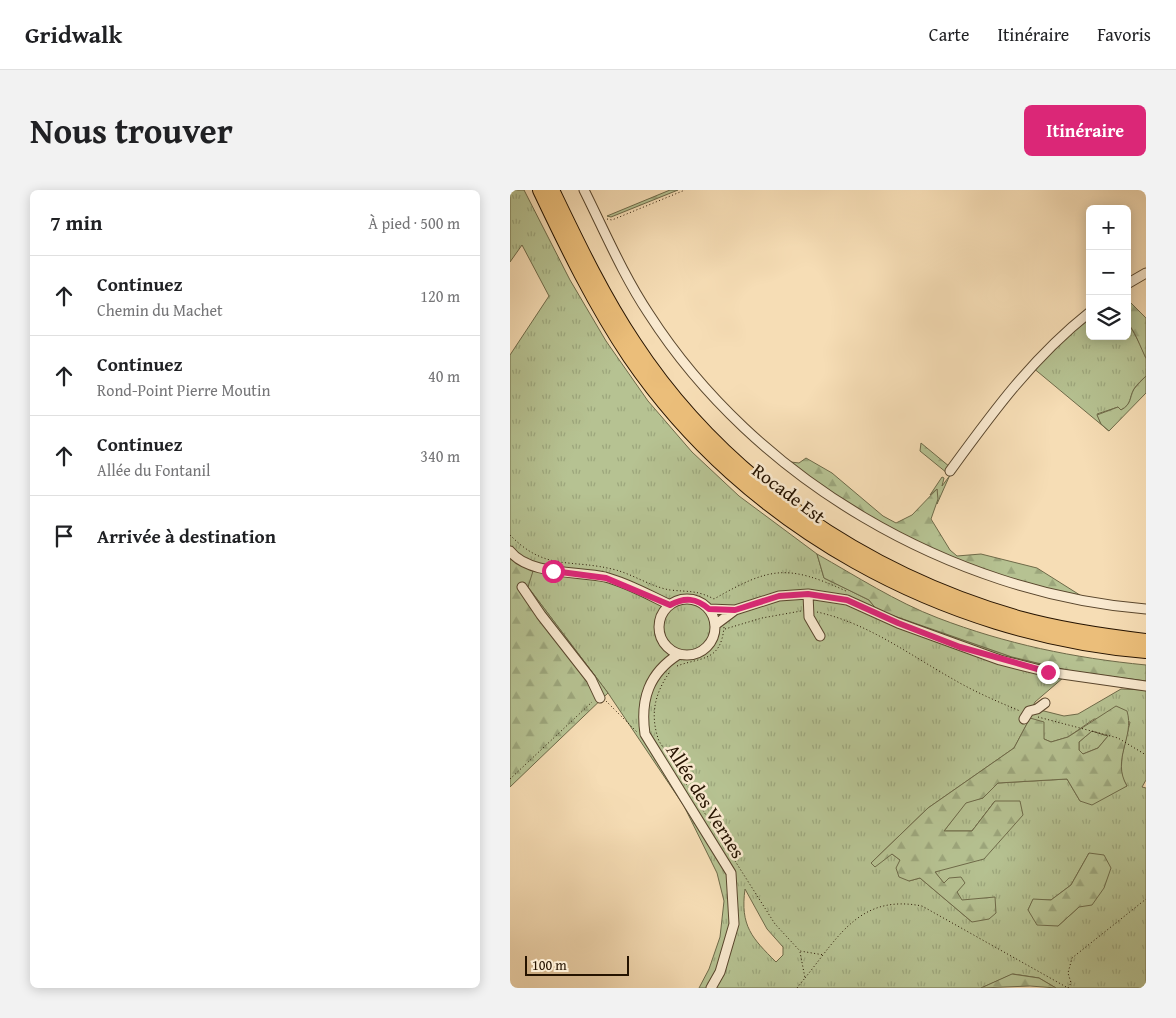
<!DOCTYPE html>
<html lang="fr">
<meta charset="utf-8">
<style>
body{margin:0;font-family:"Gentium Book Plus",serif;background:#f2f2f2;color:#202124}
.controls{position:absolute;right:15px;top:15px;display:grid;overflow:hidden;border-radius:8px;box-shadow:0 2px 12px #0003}
.controls button{width:45px;height:45px;display:grid;place-items:center;padding:0;border:0;border-bottom:1px solid #e0e0e0;background:#fff;color:#202124;font:25px sans-serif}
.scale{position:absolute;left:15px;bottom:12px;width:104px;box-sizing:border-box;padding-left:5px;border:2px solid #251300;border-top:0;font-size:14px;line-height:18px;white-space:nowrap;color:#251300;-webkit-text-stroke:4px #f9e9cf;paint-order:stroke}
.stop{position:absolute;width:15px;height:15px;margin:-11px;border:4px solid #db2777;border-radius:50%;background:#fff}
.stop.end{background:#db2777;border-color:#fff;box-shadow:0 1px 5px #0008}
.list{margin:0;padding:0;list-style:none}
h2{display:flex;justify-content:space-between;align-items:center;height:65px;margin:0;padding:0 20px;font-size:21px}
h2 small{font-size:16px;font-weight:400;color:#757577}
.list li{display:grid;grid-template-columns:32px 1fr auto;gap:15px;align-items:center;box-sizing:border-box;height:80px;padding:0 20px;border-top:1px solid #e0e0e0}
.list b{display:block;font-size:19px;white-space:nowrap}
.list p{margin:0;font-size:16px;white-space:nowrap;color:#757577}
.list em{font-size:16px;font-style:normal;color:#757577}
.icon{flex:none;width:28px;height:28px;fill:none;stroke:currentColor;stroke-width:2;stroke-linecap:round;stroke-linejoin:round}
.map{position:relative;flex:none;width:636px;height:798px;overflow:hidden;border-radius:8px}
header{display:flex;align-items:center;gap:30px;box-sizing:border-box;height:70px;padding:0 25px;background:#fff;border-bottom:1px solid #e0e0e0}
header strong{font-size:24px}
nav{display:flex;gap:28px;margin-inline-start:auto;font-size:18px}
.intro{display:flex;align-items:center;justify-content:space-between;box-sizing:border-box;height:120px;padding:0 30px}
h1{margin:0;font-size:35px}
.button{padding:12px 22px;border-radius:8px;background:#db2777;color:#fff;font-size:18px;font-weight:700}
main{display:flex;gap:30px;padding:0 30px}
aside{flex:1;background:#fff;border-radius:8px;box-shadow:0 2px 12px #0003}
.map>svg:first-child{display:block}
</style>
<header>
<strong>Gridwalk</strong>
<nav><a>Carte</a><a>Itinéraire</a><a>Favoris</a></nav>
</header>
<div class="intro"><h1>Nous trouver</h1><a class="button">Itinéraire</a></div>
<main>
<aside>
<h2>7 min<small>À pied · 500 m</small></h2>
<ul class="list">
<li><svg class="icon" aria-label="ahead" viewBox="0 0 24 24"><path d="M12 20V5M6 11l6-6 6 6"/></svg><div><b>Continuez</b><p>Chemin du Machet</p></div><em>120 m</em></li>
<li><svg class="icon" aria-label="ahead" viewBox="0 0 24 24"><path d="M12 20V5M6 11l6-6 6 6"/></svg><div><b>Continuez</b><p>Rond-Point Pierre Moutin</p></div><em>40 m</em></li>
<li><svg class="icon" aria-label="ahead" viewBox="0 0 24 24"><path d="M12 20V5M6 11l6-6 6 6"/></svg><div><b>Continuez</b><p>Allée du Fontanil</p></div><em>340 m</em></li>
<li><svg class="icon" aria-label="arrive" viewBox="0 0 24 24"><path d="M6 21V4h12l-3 4 3 4H6"/></svg><div><b>Arrivée à destination</b></div></li>
</ul>
</aside>
<div class="map">
<svg width="636" height="798" viewBox="0 0 636 798">
<defs>
<pattern id="grass-tufts" width="24" height="20" patternUnits="userSpaceOnUse" patternTransform="scale(1.25)"><rect width="24" height="20" fill="#b6c292"/><path d="M3 7l-1-3M5 7V3M7 7l1-3M15 17l-1-3M17 17v-4M19 17l1-3" fill="none" stroke="#9ca67c"/></pattern>
<pattern id="forest-firs" width="22" height="20" patternUnits="userSpaceOnUse" patternTransform="scale(1.25)"><rect width="22" height="20" fill="#b6c292"/><path d="M5 1l3.5 6h-7zM16 11l3.5 6h-7z" fill="#9ca67c"/></pattern>
</defs>
<rect width="100%" height="100%" fill="#f6ddb5"/>
<filter id="stains"><feTurbulence type="fractalNoise" baseFrequency=".004" numOctaves="4"/><feColorMatrix values="0 0 0 0 .2 0 0 0 0 .09 0 0 0 0 .02 0 0 0 .5 -.17"/></filter>
<radialGradient id="worn" r=".72"><stop offset=".6" stop-color="#630" stop-opacity="0"/><stop offset="1" stop-color="#630" stop-opacity=".3"/></radialGradient>
<path fill="url(#grass-tufts)" stroke="#6e6a49" fill-rule="evenodd" d="M0,0H14L60,90L96,151L138,211L182,262L229,306L307,364L314,388L359,410L367,420L502,467L561,481L525,512L522,518L554,526L568,524L611,499L636,500V590L632,597L636,598V798H546L529,788L503,784L471,798H189L199,779L210,747L214,711L207,683L174,616L98,503L18,397L5,371L0,366V165L39,106L12,55L0,72ZM520,528L534,549L541,552L558,547L584,529L620,532L612,566L611,585L617,596L570,611L557,589L488,593L473,608L456,612L434,641H462L485,611L433,679L425,682L434,694L447,702L462,732L410,688L399,691L390,670L382,664L361,673L418,618L504,558ZM579,663L569,717L548,736L518,720L523,710H541L561,695ZM235,699L257,739L273,757V765L266,772C242,748 230,736 235,699Z
M580,123V146H617V133C621,135 635,164 636,169C636,174 636,181 636,186C632,190 627,194 624,199C619,208 622,214 611,220L608,217L587,224L591,234L599,241L522,177L439,287L427,314V299L420,305L432,287L434,288L432,296L521,177L534,163Z
M582,541L598,546L588,558L573,564L569,560V552Z"/>
<path fill="url(#forest-firs)" stroke="#6e6a49" fill-rule="evenodd" d="M160,0H168L101,27L97,26Z
M617,109L636,128V168C631,159 624,138 617,133Z
M636,186V203L599,241L591,234L587,225L608,217L611,220C622,214 619,208 624,199C628,194 632,190 636,186Z
M411,253L440,277L437,283L410,261Z
M296,268L322,283L373,326L386,333L402,325L427,299L428,309L421,329L440,360L447,366L471,364L527,378L573,407L494,388L394,348L294,286L281,272L289,273Z
M307,364C346,386 386,412 428,428C496,454 564,468 636,475V491L561,481L502,467L367,420L359,410L314,388Z
M0,366L23,381L18,397L98,503L0,597Z
M606,516L617,521C625,547 601,569 617,596L582,615L570,611L557,589L488,593L473,608L456,613L434,641H462L485,611H510L513,625L474,669L425,682L434,693L439,688L451,687L455,693L447,702L452,710L485,707L486,723L479,729L462,732L410,688L399,691L389,687L386,678L390,670L382,664L365,677L361,673L418,618L504,558L520,528L534,532V549L541,552L558,547ZM582,541L598,546L588,558L573,564L569,560V552Z
M579,663L594,665L601,678L594,698L582,715L569,717L548,736L527,735L518,720L523,709L541,710L561,695Z
M502,784L529,788L546,798L520,796L471,798Z"/>
<g fill="none" stroke-linecap="round" stroke-linejoin="round">
<defs>
<path id="minor" d="M74,0C95,42 113,85 139,124C245,289 440,403 636,419
M617,94L636,83
M440,281C483,222 522,168 580,122
M0,361C18,385 68,381 95,387C118,393 139,405 160,415
M12,397L31,425L81,489L90,508
M298,404L299,427L310,446
M149 437a28 28 0 1 1 56 0a28 28 0 1 1-56 0Z
M199,419L225,420
M205,435L225,420L269,406L298,404L337,410L388,433L490,470L538,482L636,496
M169,464C139,483 130,509 135,544L221,683L224,734L210,782L201,798
M514,529L519,521L527,519L535,513"/>
<path id="highway" d="M30,0C57,57 85,115 120,167C236,337 433,444 636,461
M42,0C67,52 92,105 124,153C213,289 356,385 512,429C552,440 594,446 636,451"/>
</defs>
<use href="#minor" stroke="#59462d" stroke-width="11"/>
<use href="#highway" stroke="#251300" stroke-width="16"/>
<path stroke="#251300" stroke-width="1" stroke-dasharray="1 2.5" stroke-linecap="butt" d="M97,29L102,30L175,0
M0,345C36,382 60,368 106,380C124,385 142,397 160,400C178,402 187,400 204,409C260,377 277,374 336,401
M307,422C357,433 397,463 441,488C463,501 486,511 510,521
M215,439L252,428L291,421
M167,476C191,467 211,472 214,437
M159,483C144,505 140,526 149,551L265,734L290,761L314,765
M96,511L127,542
M528,527L608,548L636,565
M0,589L82,512
M295,788C329,746 350,704 412,716L558,798
M287,798L295,788L290,762
M558,798L561,793L558,783L562,768L636,709"/>
<use href="#minor" stroke="#f9e9cf" stroke-width="9"/>
<use href="#highway" stroke="#ebbe7a" stroke-width="14"/>
</g>
<g fill="none" stroke-linecap="round" stroke-linejoin="round">
<path stroke="#db2777" stroke-width="6" d="M43,381L96,388L160,415C175,407 186,408 199,419L225,420L269,406L298,404L337,410L388,433L450,457L538,482"/>
</g>
<g text-anchor="middle" dominant-baseline="central" stroke-width="5" stroke-linejoin="round" paint-order="stroke">
<g font-size="19" fill="#251300" stroke="#f9e9cf">
<text transform="translate(279 303) rotate(37)">Rocade Est</text>
<text transform="translate(196 611) rotate(58)">Allée des Vernes</text>
</g>
</g>
<rect width="100%" height="100%" filter="url(#stains)"/>
<rect width="100%" height="100%" fill="url(#worn)"/>
</svg>
<div class="controls">
<button>+</button>
<button>−</button>
<button><svg class="icon" aria-label="layers" viewBox="0 0 24 24"><path d="M12 4l9 5-9 5-9-5zM3 14l9 5 9-5"/></svg></button>
</div>
<div class="scale">100 m</div>
<div class="stop" style="left:43px;top:381px"></div>
<div class="stop end" style="left:538px;top:482px"></div>
</div>
</main>
